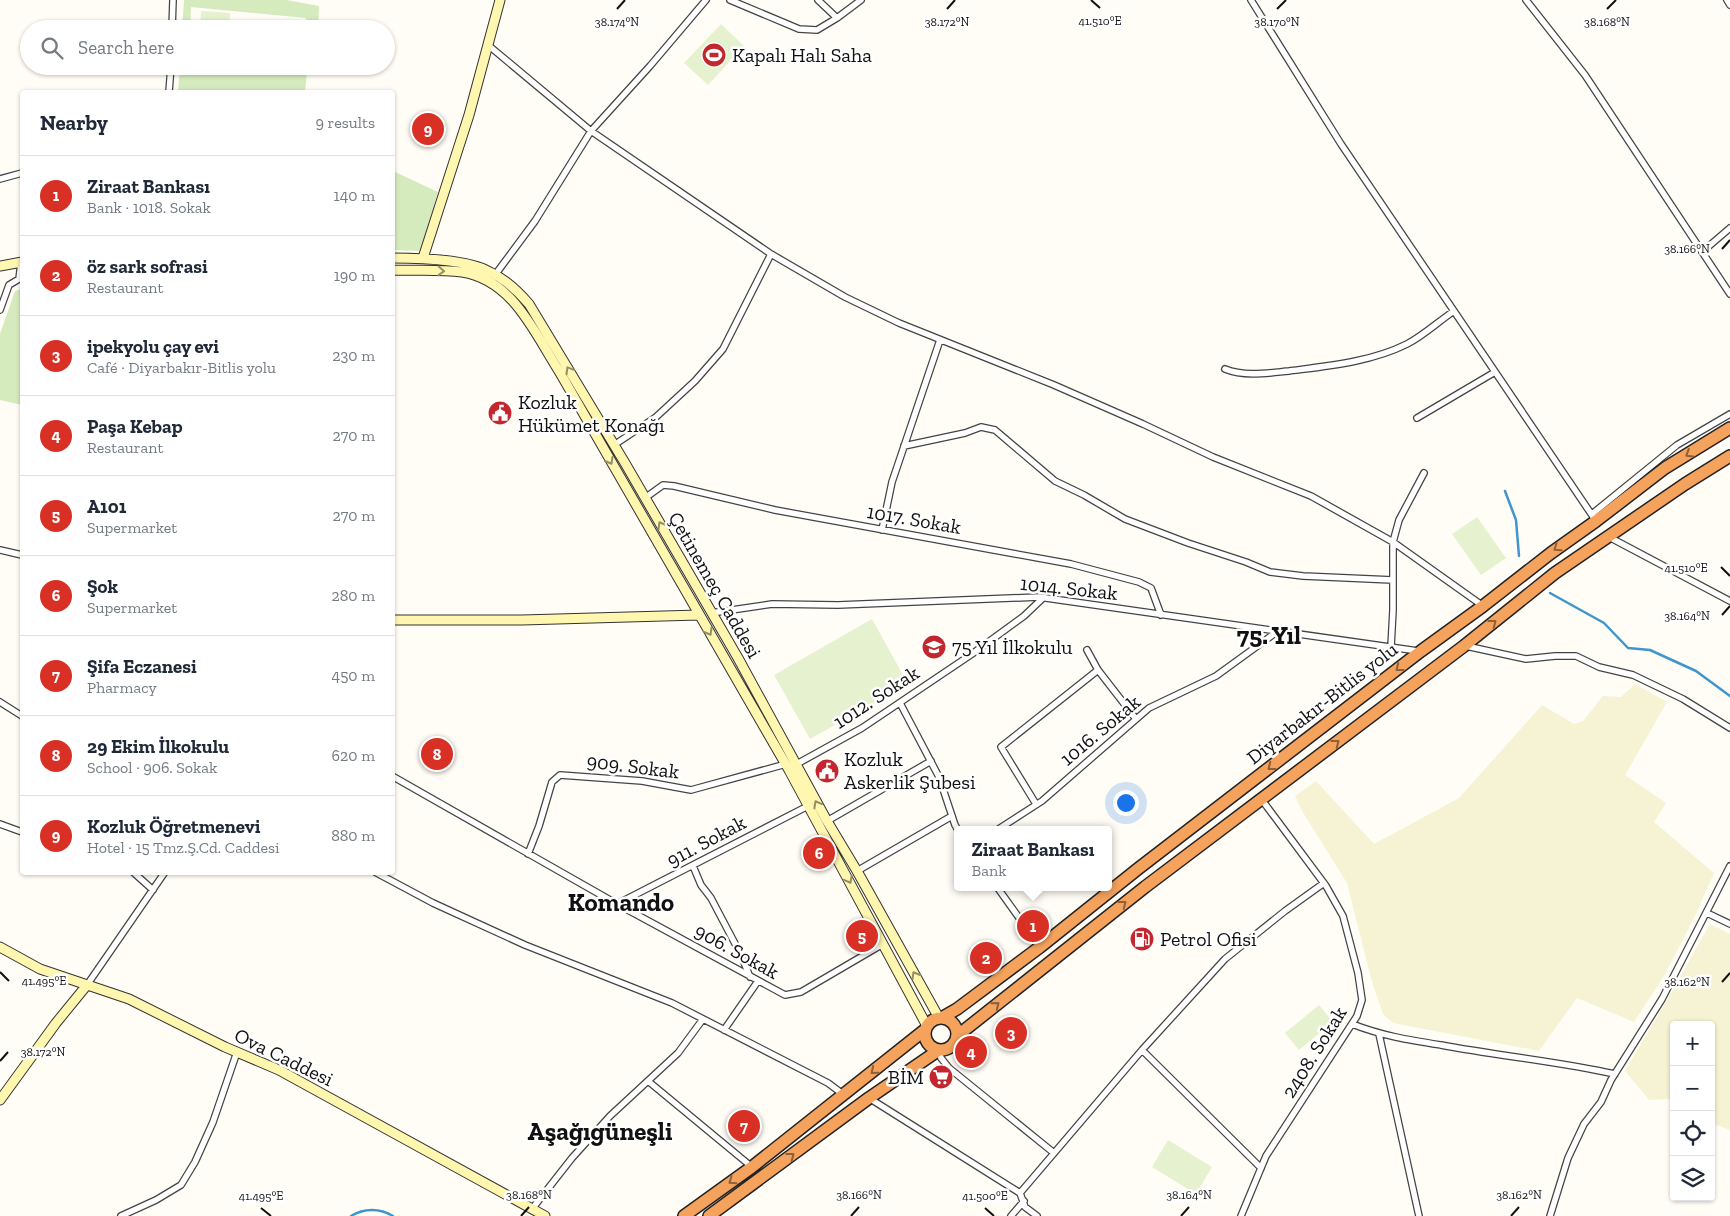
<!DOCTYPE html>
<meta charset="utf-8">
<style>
body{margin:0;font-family:"Zilla Slab",serif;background:#f2f2f3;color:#1f2937}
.controls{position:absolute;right:15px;bottom:15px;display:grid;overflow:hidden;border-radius:5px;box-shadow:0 1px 4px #0004}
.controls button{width:45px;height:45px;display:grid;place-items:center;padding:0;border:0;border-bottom:1px solid #e0e1e3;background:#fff;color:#1f2937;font:25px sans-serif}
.you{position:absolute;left:1125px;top:802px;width:18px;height:18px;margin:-12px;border:4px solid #fff;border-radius:50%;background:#1a73e8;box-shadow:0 0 0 8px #1a73e833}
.badge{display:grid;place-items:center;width:32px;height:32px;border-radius:50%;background:#d93025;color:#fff;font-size:16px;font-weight:700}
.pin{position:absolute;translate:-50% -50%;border:2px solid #fff;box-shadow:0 1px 5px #0006}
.popup{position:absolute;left:954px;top:826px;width:158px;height:65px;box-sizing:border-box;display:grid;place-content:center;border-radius:5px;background:#fff;filter:drop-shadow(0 1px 4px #0005);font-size:16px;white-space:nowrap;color:#747a83}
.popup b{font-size:19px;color:#1f2937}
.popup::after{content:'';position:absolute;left:50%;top:100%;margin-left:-10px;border:10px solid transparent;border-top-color:#fff}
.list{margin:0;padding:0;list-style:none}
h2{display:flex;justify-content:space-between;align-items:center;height:65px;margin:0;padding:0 20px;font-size:21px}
h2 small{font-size:16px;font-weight:400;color:#747a83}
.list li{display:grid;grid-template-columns:32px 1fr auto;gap:15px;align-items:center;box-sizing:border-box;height:80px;padding:0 20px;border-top:1px solid #e0e1e3}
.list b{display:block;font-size:19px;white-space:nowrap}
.list p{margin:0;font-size:16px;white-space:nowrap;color:#747a83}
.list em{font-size:16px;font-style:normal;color:#747a83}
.icon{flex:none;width:28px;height:28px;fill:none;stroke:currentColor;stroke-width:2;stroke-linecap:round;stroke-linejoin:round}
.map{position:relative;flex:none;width:1730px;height:1216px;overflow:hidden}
.search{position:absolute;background:#fff;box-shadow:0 1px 4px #0004;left:20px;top:20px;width:375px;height:55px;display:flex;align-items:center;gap:12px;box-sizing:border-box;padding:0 18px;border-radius:28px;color:#747a83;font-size:19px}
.panel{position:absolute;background:#fff;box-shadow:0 1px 4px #0004;left:20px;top:90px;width:375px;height:785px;border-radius:5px}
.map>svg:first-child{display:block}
</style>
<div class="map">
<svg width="1730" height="1216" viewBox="0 0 1730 1216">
<rect width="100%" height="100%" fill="#fffdf5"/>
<path fill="#f6f3d4" d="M1635,684L1667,702L1625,775L1666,803L1654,822L1714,873L1694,918L1663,978L1634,1022L1577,998L1539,1051L1393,1023L1383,1014L1372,982L1347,883L1302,811L1295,796L1316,781L1374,844L1459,798L1542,705L1574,724L1583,721L1603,696L1621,697Z
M1710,924L1730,934V1130L1711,1123V1025H1674V1102L1668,1099L1649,1100L1625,1071L1667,1000Z"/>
<path fill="#d5ebbd" d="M184,0H287L319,6L318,29H307L306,18L191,7L190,29H182Z
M180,66H190L191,69L230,70L231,66H303L307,72L305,92H178Z
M393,171L438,192L421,251L393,250Z
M22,289V405L0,400V334L15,291Z"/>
<path fill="#e6f2cf" d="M201,11L230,13L229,29H200Z
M259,20L304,21V29H260Z
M721,24L744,46L708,85L684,63Z
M1477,517L1506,558L1481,575L1452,534Z
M872,619L908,684L810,739L774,675Z
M1319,1005L1333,1022L1299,1050L1285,1033Z
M1168,1140L1212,1167L1196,1194L1152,1167Z"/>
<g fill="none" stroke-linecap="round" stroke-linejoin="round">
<path stroke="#3f96cf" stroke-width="2.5" d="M1505,491L1516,520L1519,556
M1550,593L1604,623L1628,648L1650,650L1696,671L1730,696
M351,1216C364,1208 380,1208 393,1216"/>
<defs>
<path id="street" d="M730,0L799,29L817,30L837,18L818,0
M1251,0L1341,144L1596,521
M1526,0L1585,75L1730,294
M1727,0L1730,5
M837,18L861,0
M172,29L173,0
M488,45L591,131L771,254L845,297L899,323L1054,385L1143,424L1213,457L1311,496L1393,542L1483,606
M169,92L171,66
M0,179L22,173
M1702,252L1730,228
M495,275L535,221L591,131L650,66L706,0
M0,310L9,285L19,279L21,263
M1225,369C1245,377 1268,373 1289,371C1328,366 1371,362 1407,344C1423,336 1439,321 1454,311
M1417,418L1495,372
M614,445L656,417L695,381L723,349L771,254
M904,446L965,433L981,427L995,430L1055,481L1084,495L1125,519L1188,543L1246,562L1270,572L1303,576L1393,580
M645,498L663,485L674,486L775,510L1071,564L1139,582L1151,588L1161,615
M1592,514L1677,445L1730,414
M882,530L892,482L940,340
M1609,537L1730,601
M0,550L22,555
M711,613L772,604L838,605L1039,597L1418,651
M1466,646L1526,659L1555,656H1576L1599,667L1633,675L1683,699L1730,728
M1391,647L1393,610V542L1399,520L1424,473
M1087,650L1098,670L1136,719
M0,702L22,716
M900,703L939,777L955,825L958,830
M795,765L862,728L972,654L1024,616L1043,598
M392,776L617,904L785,995L801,992L883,944
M1036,804L1001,747L1098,670
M827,821L931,761
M0,824L22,832
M997,830L1042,801L1149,708L1216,676L1278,631
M528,854L539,826L552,782L560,775L642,781L691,790L786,764
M693,866L701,885L711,898L741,955L750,977
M857,871L952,816
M133,872L153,890
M375,872L433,903L525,945L672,1003L828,1083L844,1095
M997,887L1040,947
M617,904L808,806
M1707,913L1730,924
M87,985L165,872
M1352,1024C1383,1036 1409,1040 1441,1045C1499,1056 1557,1061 1615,1074
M724,1030L758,981
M1379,1034L1419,1216
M939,1050L941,1058L949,1068L1054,1153
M1142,1050L1261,1168
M648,1081L752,1167
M869,1098L1020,1193L1025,1207L1037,1216
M1020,1193L1142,1050L1225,959L1285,911L1324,883
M532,1209L572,1158L610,1116L678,1053L703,1019
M121,1216L156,1200L181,1185L195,1162L213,1122L237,1052
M1011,1216L1024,1201
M1241,1216L1266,1156L1357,1016L1362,1000L1358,973L1343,916L1326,886L1262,800
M1550,1216L1568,1158L1584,1124L1601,1102L1611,1080L1662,999L1730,866"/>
<path id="secondary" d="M392,258C418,258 463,259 486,270C502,277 517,290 529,304L625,463L738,658L827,821L857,871L939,1018
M423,258L469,115L500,0
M0,266L22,262
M392,270C415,271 439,269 462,272C513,280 534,332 559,371L789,770L927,1026
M392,620H522L699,615
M0,947L40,969L129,999L225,1047L279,1070L545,1216
M0,1100L56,1023L87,985"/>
<path id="highway" d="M943,1017L957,1009L1040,947L1139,868L1421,651L1483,606L1551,553L1596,521L1665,468L1730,428
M925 1034a16 16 0 1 1 32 0a16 16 0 1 1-32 0Z
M957,1036L1145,887L1464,646L1555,573L1685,484L1730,456
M684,1216L752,1167L926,1029
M709,1216L869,1098L939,1050"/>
</defs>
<use href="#street" stroke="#444" stroke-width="8"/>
<use href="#secondary" stroke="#333" stroke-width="11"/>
<use href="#highway" stroke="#222" stroke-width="14"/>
<use href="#street" stroke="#fff" stroke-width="5.5"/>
<use href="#secondary" stroke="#fff6b0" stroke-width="9"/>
<use href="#highway" stroke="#f5a25d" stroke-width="11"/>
</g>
<defs><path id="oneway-chevron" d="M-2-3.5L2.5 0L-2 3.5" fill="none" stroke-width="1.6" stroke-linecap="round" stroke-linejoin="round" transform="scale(1.25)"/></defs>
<g stroke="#948f68">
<use href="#oneway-chevron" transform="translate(441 271) rotate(3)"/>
<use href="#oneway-chevron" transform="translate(569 370) rotate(-121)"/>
<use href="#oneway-chevron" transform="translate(610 461) rotate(60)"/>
<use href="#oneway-chevron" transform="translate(661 525) rotate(-120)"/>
<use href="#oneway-chevron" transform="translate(709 632) rotate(60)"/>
<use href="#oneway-chevron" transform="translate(817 804) rotate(-119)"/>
<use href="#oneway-chevron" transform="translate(849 880) rotate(62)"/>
<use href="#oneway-chevron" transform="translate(915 975) rotate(-120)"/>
</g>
<g stroke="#8e613b">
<use href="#oneway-chevron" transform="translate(1689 454) rotate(148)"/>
<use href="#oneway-chevron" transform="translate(1557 548) rotate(145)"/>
<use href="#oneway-chevron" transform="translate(1493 623) rotate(-38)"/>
<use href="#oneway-chevron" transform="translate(1399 668) rotate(142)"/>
<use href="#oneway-chevron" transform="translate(1336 743) rotate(-37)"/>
<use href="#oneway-chevron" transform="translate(1271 767) rotate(142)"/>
<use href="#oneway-chevron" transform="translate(1123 904) rotate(-38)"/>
<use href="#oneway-chevron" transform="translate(996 1005) rotate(-39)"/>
<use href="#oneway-chevron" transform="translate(874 1071) rotate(141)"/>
<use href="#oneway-chevron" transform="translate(791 1156) rotate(-37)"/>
<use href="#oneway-chevron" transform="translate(732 1181) rotate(145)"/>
</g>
<path fill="none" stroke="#111" stroke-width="2" d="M1091,0L1100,8M617,9L625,0M947,9L955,0M1277,9L1286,0M1607,9L1616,0M1722,249L1730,240M1721,567L1730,576M1722,615L1730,606M0,972L9,981M1722,982L1730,973M0,1061L8,1052M261,1208L271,1216M985,1208L994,1216M521,1216L529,1207M851,1216L859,1207M1181,1216L1189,1207M1511,1216L1519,1207"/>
<defs>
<symbol id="stadium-disc" viewBox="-11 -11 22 22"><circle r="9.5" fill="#c4262e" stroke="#fff"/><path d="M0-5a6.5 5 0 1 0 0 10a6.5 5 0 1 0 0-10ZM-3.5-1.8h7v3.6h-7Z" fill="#fff"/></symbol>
<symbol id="civic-disc" viewBox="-11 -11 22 22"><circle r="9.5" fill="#c4262e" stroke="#fff"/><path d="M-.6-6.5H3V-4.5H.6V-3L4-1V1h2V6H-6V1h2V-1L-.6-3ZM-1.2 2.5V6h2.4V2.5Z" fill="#fff"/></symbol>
<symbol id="school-disc" viewBox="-11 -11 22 22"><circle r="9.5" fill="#c4262e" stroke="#fff"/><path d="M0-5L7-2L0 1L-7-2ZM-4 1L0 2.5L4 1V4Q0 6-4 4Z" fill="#fff"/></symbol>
<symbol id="fuel-disc" viewBox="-11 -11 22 22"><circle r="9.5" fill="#c4262e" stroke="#fff"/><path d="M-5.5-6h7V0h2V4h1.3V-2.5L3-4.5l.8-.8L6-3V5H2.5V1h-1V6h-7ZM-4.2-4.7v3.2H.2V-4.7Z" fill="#fff"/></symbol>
<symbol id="supermarket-disc" viewBox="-11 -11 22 22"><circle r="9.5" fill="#c4262e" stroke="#fff"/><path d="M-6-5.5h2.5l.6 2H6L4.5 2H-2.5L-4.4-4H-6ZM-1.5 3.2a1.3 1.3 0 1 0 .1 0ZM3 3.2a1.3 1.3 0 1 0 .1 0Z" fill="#fff"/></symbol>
</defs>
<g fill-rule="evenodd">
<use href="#stadium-disc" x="700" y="41" width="28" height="28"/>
<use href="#civic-disc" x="486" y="399" width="28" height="28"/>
<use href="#school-disc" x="920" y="633" width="28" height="28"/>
<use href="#civic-disc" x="813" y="757" width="28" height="28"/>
<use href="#fuel-disc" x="1128" y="925" width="28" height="28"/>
<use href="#supermarket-disc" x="927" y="1063" width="28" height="28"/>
</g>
<g text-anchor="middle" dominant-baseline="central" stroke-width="5" stroke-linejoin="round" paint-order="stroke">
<g font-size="20" fill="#111" stroke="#fff" text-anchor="start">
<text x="732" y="55">Kapalı Halı Saha</text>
<text x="518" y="402">Kozluk<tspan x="518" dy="23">Hükümet Konağı</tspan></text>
<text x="952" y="647">75 Yıl İlkokulu</text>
<text x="844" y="759">Kozluk<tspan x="844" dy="23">Askerlik Şubesi</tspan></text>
<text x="1160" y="939">Petrol Ofisi</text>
<text x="924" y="1077" text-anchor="end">BİM</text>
</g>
<g font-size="20" fill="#111" stroke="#fff">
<text transform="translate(914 519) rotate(10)">1017. Sokak</text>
<text transform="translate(715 585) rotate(60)">Çetinemeç Caddesi</text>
<text transform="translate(1069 588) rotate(6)">1014. Sokak</text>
<text transform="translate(876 697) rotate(-33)">1012. Sokak</text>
<text transform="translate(1322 703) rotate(-38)">Diyarbakır-Bitlis yolu</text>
<text transform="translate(1100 730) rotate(-40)">1016. Sokak</text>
<text transform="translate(633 766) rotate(7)">909. Sokak</text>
<text transform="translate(706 841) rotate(-28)">911. Sokak</text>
<text transform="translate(737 951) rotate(29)">906. Sokak</text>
<text transform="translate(1314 1052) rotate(-58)">2408. Sokak</text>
<text transform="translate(284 1057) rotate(26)">Ova Caddesi</text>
</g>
<g font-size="25" font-weight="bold" fill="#111" stroke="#fff">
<text x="1269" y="635">75. Yıl</text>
<text x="621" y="902">Komando</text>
<text x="600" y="1131">Aşağıgüneşli</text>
</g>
</g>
<g font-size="12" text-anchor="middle" fill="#111" stroke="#fff" stroke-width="5" stroke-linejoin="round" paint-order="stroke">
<text x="1100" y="25">41.510°E</text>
<text x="617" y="26">38.174°N</text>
<text x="947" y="26">38.172°N</text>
<text x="1277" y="26">38.170°N</text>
<text x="1607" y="26">38.168°N</text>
<text x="1687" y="253">38.166°N</text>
<text x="1686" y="572">41.510°E</text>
<text x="1687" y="620">38.164°N</text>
<text x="44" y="985">41.495°E</text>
<text x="1687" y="986">38.162°N</text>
<text x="43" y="1056">38.172°N</text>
<text x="529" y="1199">38.168°N</text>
<text x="859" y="1199">38.166°N</text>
<text x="1189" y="1199">38.164°N</text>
<text x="1519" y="1199">38.162°N</text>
<text x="261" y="1200">41.495°E</text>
<text x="985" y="1200">41.500°E</text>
</g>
</svg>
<div class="controls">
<button>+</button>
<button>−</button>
<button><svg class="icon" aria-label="locate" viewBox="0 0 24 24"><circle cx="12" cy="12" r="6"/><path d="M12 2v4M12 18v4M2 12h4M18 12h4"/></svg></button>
<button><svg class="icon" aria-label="layers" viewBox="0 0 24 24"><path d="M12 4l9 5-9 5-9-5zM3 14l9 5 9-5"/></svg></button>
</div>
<div class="you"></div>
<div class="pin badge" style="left:1033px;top:926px">1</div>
<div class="popup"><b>Ziraat Bankası</b>Bank</div>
<div class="pin badge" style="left:986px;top:958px">2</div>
<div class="pin badge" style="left:1011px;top:1033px">3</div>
<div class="pin badge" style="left:971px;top:1052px">4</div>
<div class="pin badge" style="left:862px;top:936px">5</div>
<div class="pin badge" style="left:819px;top:853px">6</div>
<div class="pin badge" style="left:744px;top:1126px">7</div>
<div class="pin badge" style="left:437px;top:754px">8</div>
<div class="pin badge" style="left:428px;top:129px">9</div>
<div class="search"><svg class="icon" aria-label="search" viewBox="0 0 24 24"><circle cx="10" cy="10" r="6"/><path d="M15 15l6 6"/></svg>Search here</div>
<section class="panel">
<h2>Nearby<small>9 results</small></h2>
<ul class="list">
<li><span class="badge">1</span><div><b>Ziraat Bankası</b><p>Bank · 1018. Sokak</p></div><em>140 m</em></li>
<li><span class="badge">2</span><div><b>öz sark sofrasi</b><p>Restaurant</p></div><em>190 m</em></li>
<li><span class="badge">3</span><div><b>ipekyolu çay evi</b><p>Café · Diyarbakır-Bitlis yolu</p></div><em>230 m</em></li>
<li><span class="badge">4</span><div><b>Paşa Kebap</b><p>Restaurant</p></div><em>270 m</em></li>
<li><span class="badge">5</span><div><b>A101</b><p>Supermarket</p></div><em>270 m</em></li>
<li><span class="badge">6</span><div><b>Şok</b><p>Supermarket</p></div><em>280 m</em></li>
<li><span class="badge">7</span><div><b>Şifa Eczanesi</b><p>Pharmacy</p></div><em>450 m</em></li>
<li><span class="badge">8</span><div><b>29 Ekim İlkokulu</b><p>School · 906. Sokak</p></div><em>620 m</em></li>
<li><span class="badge">9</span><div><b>Kozluk Öğretmenevi</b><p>Hotel · 15 Tmz.Ş.Cd. Caddesi</p></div><em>880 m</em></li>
</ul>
</section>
</div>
